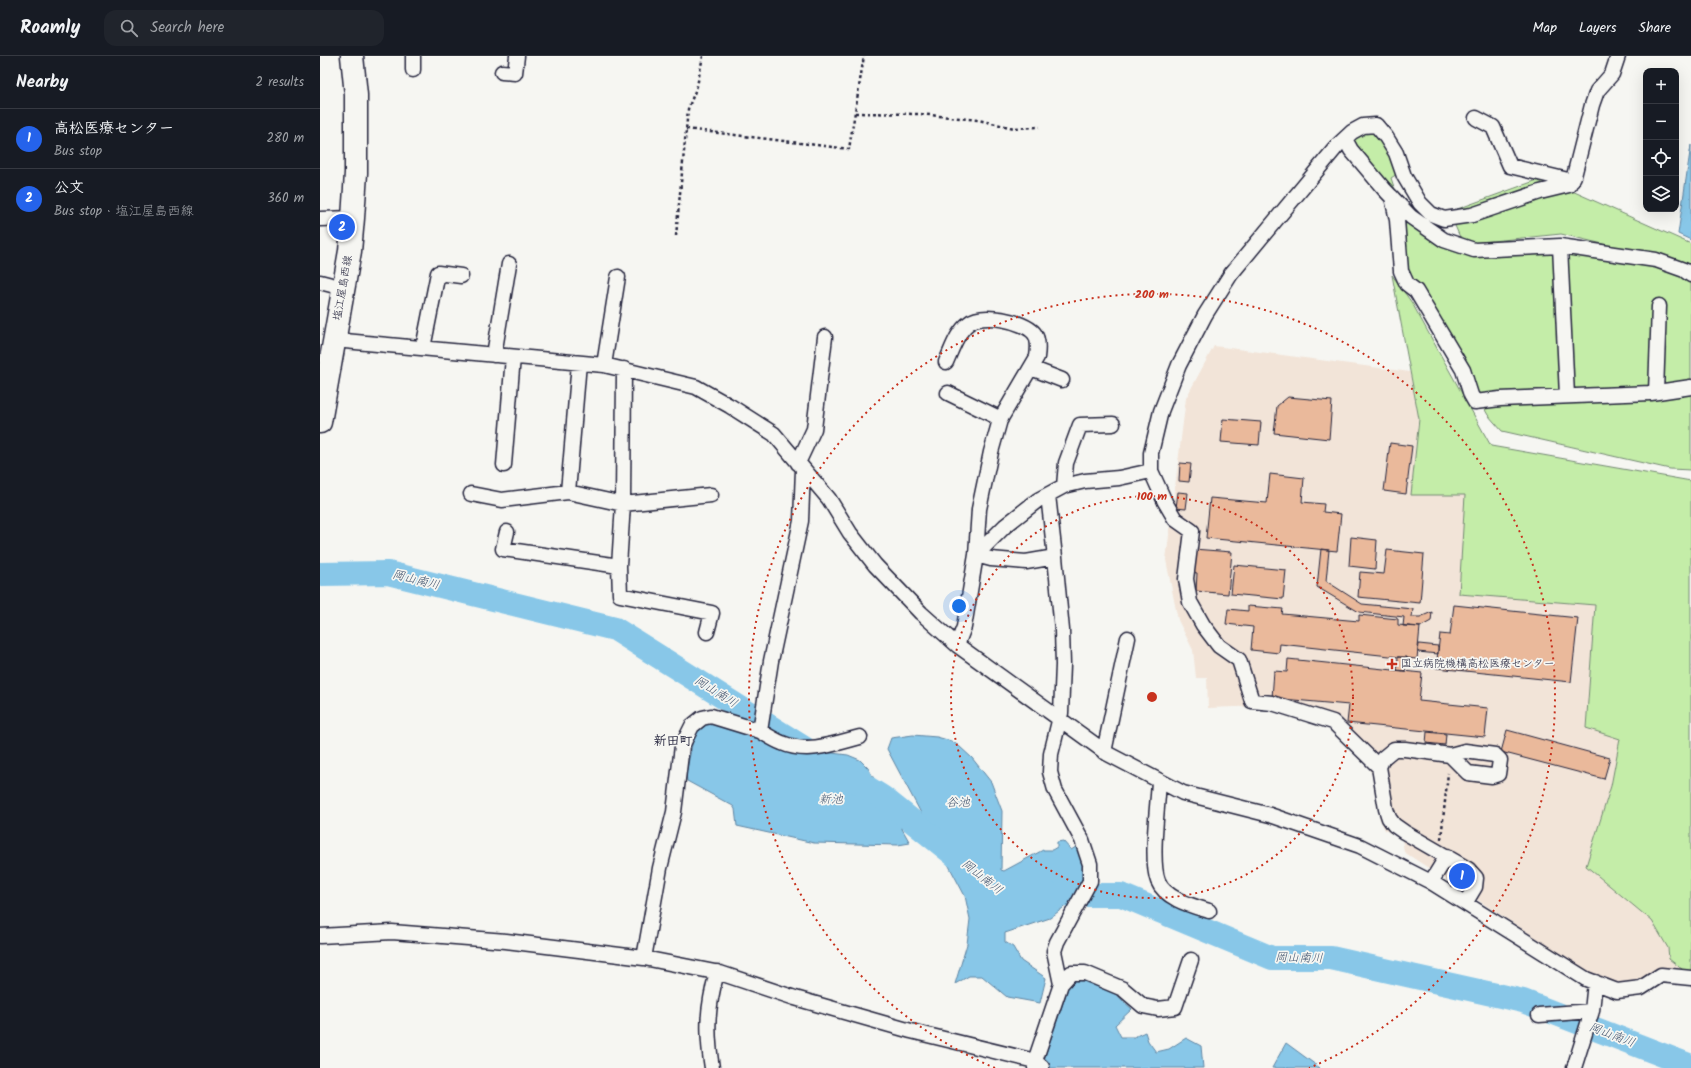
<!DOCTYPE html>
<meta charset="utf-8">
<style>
body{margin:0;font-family:Kalam,"Klee One",sans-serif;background:#20242c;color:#f1f3f6}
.controls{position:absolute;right:12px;top:12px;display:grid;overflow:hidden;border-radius:8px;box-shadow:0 4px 16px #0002}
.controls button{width:36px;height:36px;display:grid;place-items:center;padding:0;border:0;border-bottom:1px solid #363941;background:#171b24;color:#f1f3f6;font:20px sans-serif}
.you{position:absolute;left:639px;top:550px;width:14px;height:14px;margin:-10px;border:3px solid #fff;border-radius:50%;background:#1a73e8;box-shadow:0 0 0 6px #1a73e833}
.badge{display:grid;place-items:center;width:26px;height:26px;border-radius:50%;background:#2563eb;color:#fff;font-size:13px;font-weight:700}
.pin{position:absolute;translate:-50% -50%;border:2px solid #fff;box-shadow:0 1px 4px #0006}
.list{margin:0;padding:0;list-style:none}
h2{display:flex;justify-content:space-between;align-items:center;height:52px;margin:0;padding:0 16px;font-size:17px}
h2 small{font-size:13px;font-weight:400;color:#9ea1a6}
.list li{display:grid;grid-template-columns:26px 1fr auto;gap:12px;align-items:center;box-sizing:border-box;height:60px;padding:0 16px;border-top:1px solid #363941}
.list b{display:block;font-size:15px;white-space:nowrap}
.list p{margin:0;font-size:13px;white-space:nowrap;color:#9ea1a6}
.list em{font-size:13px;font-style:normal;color:#9ea1a6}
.icon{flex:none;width:22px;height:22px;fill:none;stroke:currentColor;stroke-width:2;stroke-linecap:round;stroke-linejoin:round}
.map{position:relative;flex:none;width:1371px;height:1012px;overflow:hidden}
header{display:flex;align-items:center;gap:24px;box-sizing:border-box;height:56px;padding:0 20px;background:#171b24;border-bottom:1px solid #363941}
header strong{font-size:19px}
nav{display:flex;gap:22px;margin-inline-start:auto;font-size:14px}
.search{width:280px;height:36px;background:#20242c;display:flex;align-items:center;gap:10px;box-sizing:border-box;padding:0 14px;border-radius:12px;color:#9ea1a6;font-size:15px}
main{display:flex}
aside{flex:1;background:#171b24}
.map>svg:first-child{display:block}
</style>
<header>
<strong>Roamly</strong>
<div class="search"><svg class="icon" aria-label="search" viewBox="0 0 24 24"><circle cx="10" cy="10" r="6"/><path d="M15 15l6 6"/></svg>Search here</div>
<nav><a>Map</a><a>Layers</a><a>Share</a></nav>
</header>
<main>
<aside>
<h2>Nearby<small>2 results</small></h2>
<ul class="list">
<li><span class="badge">1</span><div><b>高松医療センター</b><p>Bus stop</p></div><em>280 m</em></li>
<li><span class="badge">2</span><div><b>公文</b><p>Bus stop · 塩江屋島西線</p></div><em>360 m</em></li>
</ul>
</aside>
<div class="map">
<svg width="1371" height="1012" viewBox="0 0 1371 1012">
<rect width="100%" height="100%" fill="#f6f6f2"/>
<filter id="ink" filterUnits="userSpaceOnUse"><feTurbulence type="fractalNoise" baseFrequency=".025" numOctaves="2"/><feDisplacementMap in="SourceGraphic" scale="8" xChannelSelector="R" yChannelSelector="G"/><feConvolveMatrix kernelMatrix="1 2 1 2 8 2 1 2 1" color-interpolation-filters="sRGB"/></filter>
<g filter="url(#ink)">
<path fill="#f2e4d8" d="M894,290L1090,316L1099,363L1091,439H1146L1139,538L1275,549L1266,672L1301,683L1291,730L1266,810L1332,865L1348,892L1349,903L1367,917L1331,918L1317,924L1292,927L1273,919L1084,796L1082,783L1065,774L1060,764L1052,719L1049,712L1031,691L1003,667L944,650L888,652L887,622H876L873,594L858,564L846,504L866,342Z"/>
<path fill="#c4eda8" stroke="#738872" d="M1057,73L1074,97L1077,118L1071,122L1085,164L1153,199H1209L1242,196L1335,207L1371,223V414L1350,413L1182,375L1168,359L1084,214L1081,166L1031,82L1041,75Z
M1223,122L1371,188V209L1241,178L1143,188L1129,156Z
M1072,219L1092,247L1171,390L1371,425V918L1367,917L1349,903L1348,892L1332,865L1266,810L1291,730L1300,683L1266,672L1275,549L1139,538L1145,439H1091L1099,363Z"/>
<path fill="#88c7e8" stroke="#5f85a3" d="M1371,89V184L1358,178Z
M391,664L484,699L512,697L528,699L540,704L548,712L590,787L578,789L494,787L417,770L415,753L413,750L367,725L366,718L373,684L383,666Z
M593,679L617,681L631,685L639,690L652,702L671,726L682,755L681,814L684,815L723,794H732L737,791V786L743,785L751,794L756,791L766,808V825L752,845L730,862L685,877V886L693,891L701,905L726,922L720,947L687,941L662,920H649L635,928L647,888L650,863L645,840L567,693L571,682Z
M759,921L792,935L812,953L795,969L801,981H814L825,976L828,985L836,996L849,993L866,982L881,990L883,1012H731L724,1003L748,932Z
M966,987L1000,1012H952Z"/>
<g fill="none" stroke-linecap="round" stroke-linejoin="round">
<path stroke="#88c7e8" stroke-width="24" d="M0,518L68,517L295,573L495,699
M538,726L562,741L641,804
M737,839H801L952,902H1011L1203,945L1371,1010"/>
</g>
<path fill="#eab99b" stroke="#22223b" d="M968,341L1012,345L1009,383L954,377L957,350Z
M903,363L941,366L939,389L901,386Z
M1070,387L1092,390L1086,438L1064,435Z
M860,407L871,408L869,426L859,425Z
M950,418L984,422L982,446L1004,448L1003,456L1021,458L1017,495L886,482L890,442L947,447Z
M858,436L868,437L866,453L856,452Z
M1031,481L1057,484L1055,513L1029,510Z
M873,493L912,496L908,538L876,535L877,517L871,516Z
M1001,493L1009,494L1006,525L1042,548L1093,553L1092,561H1100L1112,556L1111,565L1100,571L1083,570L1084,561L1039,556L997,531Z
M1067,494L1104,498L1100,547L1038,541L1040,516L1064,518Z
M914,509L966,514L963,543L911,538Z
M1134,549L1258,562L1251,626L1116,612L1120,578L1130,579Z
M928,550L963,553L962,558L1039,565V559L1078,563V569L1100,571L1097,603L960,588L959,597L931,594L933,571L906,568L908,553L928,555Z
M1099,588L1118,590V598L1098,596Z
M1078,601H1087L1085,615L1077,614Z
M968,603L1102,617L1099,645L1168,652L1165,681L1027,667L1029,649L952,642L954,615L967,616Z
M1187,674L1290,702L1284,723L1181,696Z
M1107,676L1126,678L1125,689L1106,687Z"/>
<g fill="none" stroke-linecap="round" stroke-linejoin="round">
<defs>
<path id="minor" d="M93,0V14
M182,16L195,17L197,0
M1156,62L1173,71L1190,110L1252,125
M1025,83L1031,94L1064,133L1091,161L1124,184L1154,194L1240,190L1336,204L1364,214L1371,219
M1072,141L1077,164L1081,215L1087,228L1096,235L1143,314L1151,339L1155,346L1180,343L1331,337L1371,331
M0,163L33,162
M1240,190L1247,340
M0,226L23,232
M14,284L284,309L376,331L410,350L454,378L509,443L530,477L555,509L601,557L637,589L788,698L863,737L950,759L1040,790L1111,826L1266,923L1297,935L1321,932L1341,919L1371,922
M103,292L118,217L141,220
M174,299L189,208
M626,306C632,293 637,276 649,267C662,256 704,265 714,277C719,283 718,294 717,301L680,364L671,396L659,453L656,499L671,503L706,506L735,501L742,574L743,609L741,657L731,698L730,716L735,734L762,784L770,808V825L737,886L734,895L741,928L715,1005V1012
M284,309L298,221
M711,312L742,324
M304,313L303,448L299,510L300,539L392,557L387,576
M1336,336L1339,250
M628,337L681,363
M478,407L494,373L505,281
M184,409L193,301
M831,415V397L841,355L859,309L885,259L911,218L1018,89L1032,76L1043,70L1056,69L1066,81L1076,97L1084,120L1100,147L1111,158L1124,163L1152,159L1220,136L1249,129L1254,120L1272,49L1277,35L1292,18L1298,0
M744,430L746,407L760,369L793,368
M248,436L259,307
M151,438L182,444L248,436L303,448L391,439
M728,439L735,501
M187,476L183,493L299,510
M637,589L644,571L656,499L685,470L718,444L744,430L765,425L799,422L831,415L845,446L855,463L872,475L866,523L870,546L883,569L899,590L919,604L932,645L952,647L1013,666L1059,711
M440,675C447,679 454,684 462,687C487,698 514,688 540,681
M784,696L808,582
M1130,699L1148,717L1172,720L1178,718L1180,704L1175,699L1145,695L1130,699L1085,693H1074L1063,702L1059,711L1066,753L1069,762L1074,769L1084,776L1148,813L1156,822L1155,831L1146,846
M839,725C838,748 830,805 838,825C845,843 873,850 889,855
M1111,826L1127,800
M0,880L72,876L186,885L324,902L400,917L475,942L591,975L715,1005L722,1011
M324,902L340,812L354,756L362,690L372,670L382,662L391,660L440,675L451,605L481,465L483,413
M741,928L751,917H765L803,933L823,950L838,953L855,951L871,904
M1219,959L1272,955
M392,1012C386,974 387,953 397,916
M1254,1012L1272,955L1275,926"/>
<path id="primary" d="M0,366L30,195L33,162L36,117V39L32,0"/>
</defs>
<use href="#minor" stroke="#22223b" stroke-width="17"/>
<use href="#primary" stroke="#22223b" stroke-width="25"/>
<path stroke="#22223b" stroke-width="2.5" stroke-dasharray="3 3" stroke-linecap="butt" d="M535,57L600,58L658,64L694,72L720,71
M366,73L529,93L544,0
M356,180L368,53L377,30L383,0
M1121,783L1128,717"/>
<use href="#minor" stroke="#f6f6f2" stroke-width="14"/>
<use href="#primary" stroke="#f6f6f2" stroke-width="22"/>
</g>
</g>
<g fill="none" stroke="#c8321e" stroke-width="2" stroke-dasharray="2 4">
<circle cx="832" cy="641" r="201"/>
<path d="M675 1012A403 403 0 1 1 989 1012"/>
</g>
<path fill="#c8321e" stroke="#f6f6f2" stroke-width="1.5" d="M1070 602h4v4h4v4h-4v4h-4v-4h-4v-4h4z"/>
<g text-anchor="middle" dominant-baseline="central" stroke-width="3.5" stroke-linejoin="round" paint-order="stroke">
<g font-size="11" fill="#22223b" stroke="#f6f6f2">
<text transform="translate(23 232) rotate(-80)">塩江屋島西線</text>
</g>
<g font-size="11" fill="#22223b" stroke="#f6f6f2" text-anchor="start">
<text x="1081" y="608">国立病院機構高松医療センター</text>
</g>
<g font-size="12" font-style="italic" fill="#41546f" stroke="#f6f6f2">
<text transform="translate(96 524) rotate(14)">岡山南川</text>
<text transform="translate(396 636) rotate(32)">岡山南川</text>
<text x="511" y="743">新池</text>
<text x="638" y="746">谷池</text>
<text transform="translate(662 821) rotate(38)">岡山南川</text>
<text transform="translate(979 902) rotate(1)">岡山南川</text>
<text transform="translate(1292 979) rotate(21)">岡山南川</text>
</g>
<g font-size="13" font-weight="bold" fill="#22223b" stroke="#f6f6f2">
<text x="353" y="685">新田町</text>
</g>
</g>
<circle cx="832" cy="641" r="6" fill="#c8321e" stroke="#f6f6f2" stroke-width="2"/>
<g font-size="12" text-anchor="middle" font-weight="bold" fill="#c8321e" stroke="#f6f6f2" stroke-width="3.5" stroke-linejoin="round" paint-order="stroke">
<text x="832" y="242">200 m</text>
<text x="832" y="444">100 m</text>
</g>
</svg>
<div class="controls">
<button>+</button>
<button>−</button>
<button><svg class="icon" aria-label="locate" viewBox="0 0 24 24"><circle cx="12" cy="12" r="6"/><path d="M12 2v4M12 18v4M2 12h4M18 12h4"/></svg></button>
<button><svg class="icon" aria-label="layers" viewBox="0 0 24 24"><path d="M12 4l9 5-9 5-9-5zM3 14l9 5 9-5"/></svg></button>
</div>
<div class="you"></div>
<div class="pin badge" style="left:1142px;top:820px">1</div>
<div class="pin badge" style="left:22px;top:171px">2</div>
</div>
</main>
